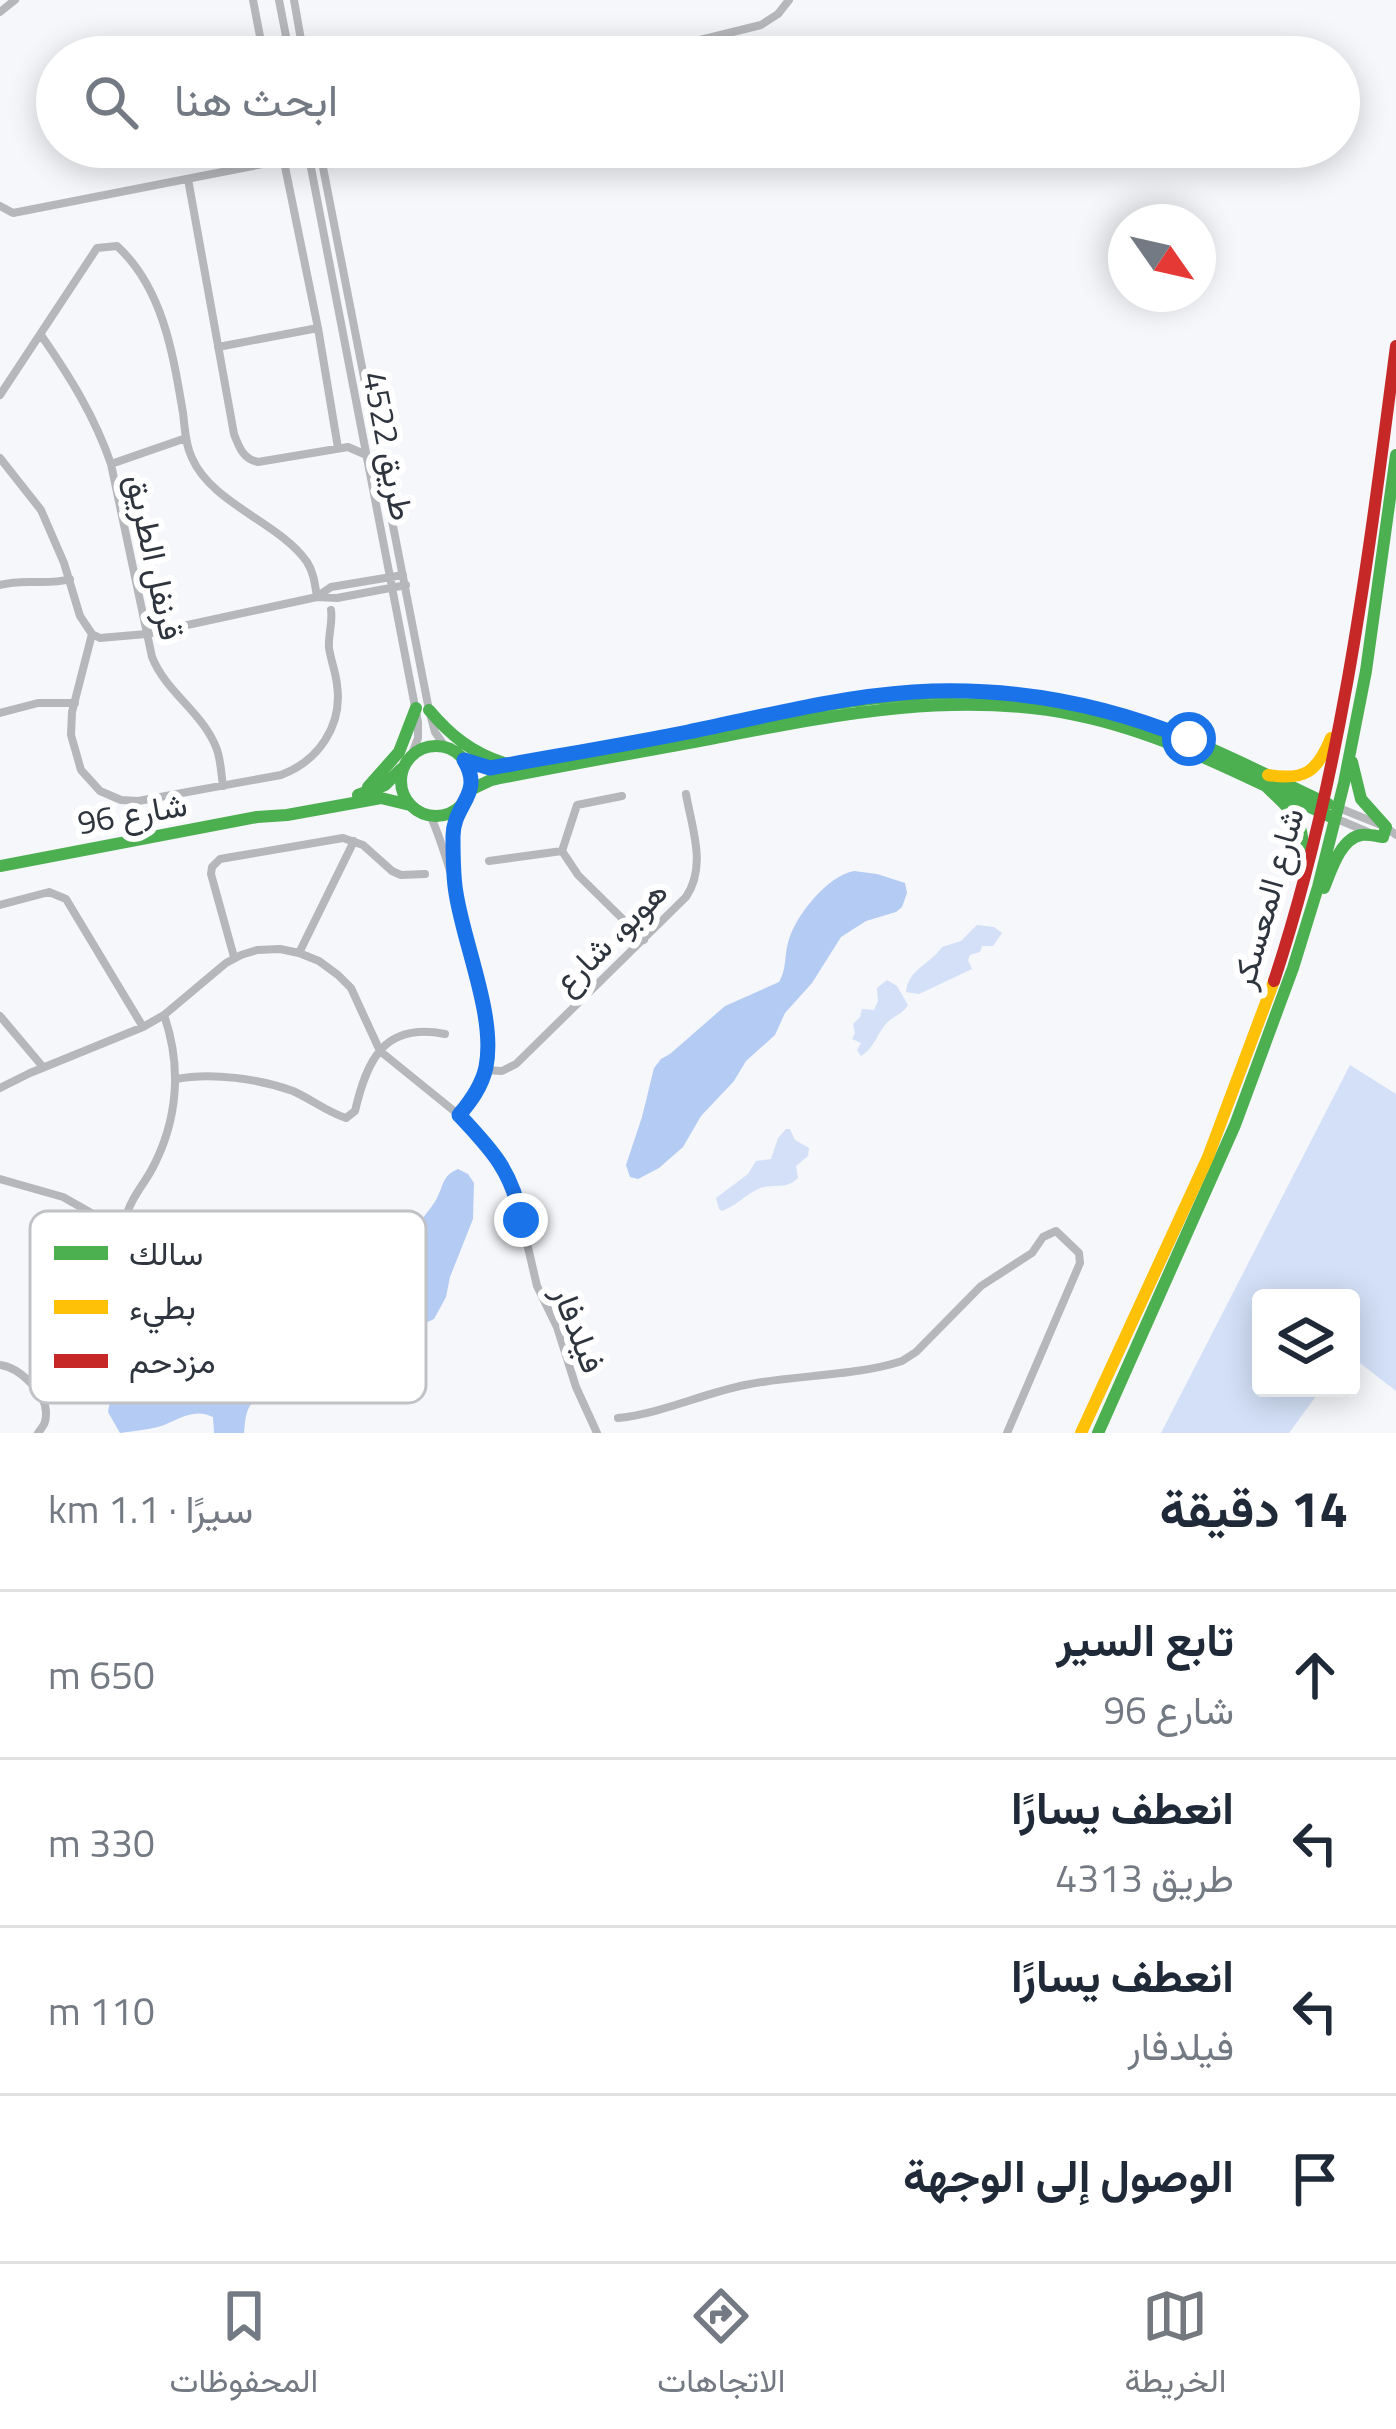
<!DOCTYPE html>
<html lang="ar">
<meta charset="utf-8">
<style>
body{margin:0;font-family:"Titillium Web",Vazirmatn,sans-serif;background:#f6f6f7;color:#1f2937;direction:rtl}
.controls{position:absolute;right:36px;bottom:36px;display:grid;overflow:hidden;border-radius:12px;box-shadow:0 6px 30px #0003}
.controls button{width:108px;height:108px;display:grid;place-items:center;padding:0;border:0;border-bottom:3px solid #e0e1e3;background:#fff;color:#1f2937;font:60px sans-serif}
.compass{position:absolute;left:1108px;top:204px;width:108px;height:108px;border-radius:50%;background:#fff;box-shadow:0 6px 30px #0003;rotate:124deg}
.stop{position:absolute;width:36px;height:36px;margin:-27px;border:9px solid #1a73e8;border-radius:50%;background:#fff}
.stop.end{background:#1a73e8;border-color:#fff;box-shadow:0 3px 12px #0008}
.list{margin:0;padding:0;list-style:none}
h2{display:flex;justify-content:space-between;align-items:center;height:156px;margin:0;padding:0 48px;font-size:51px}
h2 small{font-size:39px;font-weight:400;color:#747a83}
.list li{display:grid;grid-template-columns:78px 1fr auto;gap:36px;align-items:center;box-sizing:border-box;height:168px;padding:0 48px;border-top:3px solid #e0e1e3}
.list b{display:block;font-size:45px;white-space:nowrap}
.list p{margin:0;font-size:39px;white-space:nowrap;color:#747a83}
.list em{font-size:39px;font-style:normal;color:#747a83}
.icon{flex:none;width:66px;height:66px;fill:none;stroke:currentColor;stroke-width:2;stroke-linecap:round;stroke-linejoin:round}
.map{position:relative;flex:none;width:1396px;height:1433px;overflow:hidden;direction:ltr}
.search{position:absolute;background:#fff;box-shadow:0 6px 30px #0003;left:36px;right:36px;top:36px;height:132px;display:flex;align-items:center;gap:30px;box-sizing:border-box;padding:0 42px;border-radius:66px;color:#747a83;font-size:45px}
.sheet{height:828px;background:#fff}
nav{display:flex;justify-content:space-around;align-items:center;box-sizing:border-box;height:168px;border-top:3px solid #e0e1e3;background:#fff;font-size:33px;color:#747a83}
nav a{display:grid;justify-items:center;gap:6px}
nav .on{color:#747980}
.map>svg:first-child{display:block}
</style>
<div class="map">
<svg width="1396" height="1433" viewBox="0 0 1396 1433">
<rect width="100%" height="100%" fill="#f5f7fa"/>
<path fill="#d3e0f7" d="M977,925L994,927L1002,933L993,946H982L980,952L970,955L968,960L972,969L919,994L906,992C908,969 931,964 942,947L961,941Z
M887,980L897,986L908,1005C901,1016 893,1015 885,1025C876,1036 874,1048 861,1056L857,1050L861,1043L852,1039L855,1033L853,1024L860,1017L862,1009L874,1010L878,1001L877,988Z
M1350,1065L1396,1094V1391L1351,1356V1298H1261V1388H1322L1289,1433H1161Z
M786,1129H790L795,1140L809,1148L808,1156L796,1166L798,1178C784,1191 775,1182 758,1189C745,1195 736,1206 722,1211L719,1209L716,1198L748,1174L756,1161L771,1159L778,1138Z"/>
<path fill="#b4cbf4" d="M854,871L877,874L905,883L907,893L902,907L896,912L866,921L841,937L812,983L785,1013L775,1035L746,1061L734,1081L701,1116L683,1147L659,1168L638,1179L630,1177L626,1165L642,1117L654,1068L661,1059L670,1054L725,1006L779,982C787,968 784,957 788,943C794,917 828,875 854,871Z
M458,1169L468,1174L474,1183L473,1219L450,1277L446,1297L434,1319L361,1353L349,1362L325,1370L286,1395C279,1397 273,1396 267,1397C245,1400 246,1416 244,1433H214L213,1417C192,1407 178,1421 158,1427C145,1430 132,1431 120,1433L108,1412L113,1382L115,1380L154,1400L213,1388L231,1380L270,1344L271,1332L259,1299L276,1282L279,1284C288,1306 294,1325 322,1323C334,1322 348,1320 358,1313C387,1291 403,1251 421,1221C426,1213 433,1206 437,1198C444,1184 443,1175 458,1169Z"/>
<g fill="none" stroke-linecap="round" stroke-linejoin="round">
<path stroke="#b5b7bb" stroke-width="8" d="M253,0L264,57
M279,0L290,57
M294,0L304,57
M0,12L15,0
M603,57L696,41L761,25L778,14L789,0
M281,147L318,328L338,448
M307,147L418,722V738L412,754
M319,147L429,710L435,732L446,748
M188,179L234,434C239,447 243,459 258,462L348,447L364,454
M0,206L13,213L283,160
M41,335C70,377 94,415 111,464L152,657C166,692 201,711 216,747C221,759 221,773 223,786
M218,347L318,328
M0,395L97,248L117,246C163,288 173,354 183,413C185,428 185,444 192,458C212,504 279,522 307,562C314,573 315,585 317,597
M0,458L41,510L64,563L80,616L92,634L100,638L146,634L317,597L337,598L406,585
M111,464L186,438
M0,585C24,578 46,586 70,579
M318,596L331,587L403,575
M92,634L72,712L71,735L81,770L100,791L121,800L138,801L281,775C318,761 343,726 337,685C336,673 331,661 329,648C328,635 333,623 331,610
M0,713L38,703H75
M622,796L577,805L562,851L578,875L644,940
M1339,808L1386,827L1396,835
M430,815C451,859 494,1023 486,1068C482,1086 471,1101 459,1115
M1337,819L1368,832
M489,861L562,851
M455,877L453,830L459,809
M0,905L49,892L66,899L143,1027
M299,953L354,841
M234,957L211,874L212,867L220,859L343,838L363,845L392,871L401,875L425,874
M0,1016L43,1067
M485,1070L502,1071L516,1064L686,897C707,866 692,829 686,794
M176,1079C212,1072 259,1079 293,1091C311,1099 327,1112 346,1118L355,1111C367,1060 384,1022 445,1034
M0,1088L30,1073L143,1027L164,1015L226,963L241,955L257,950L280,949L299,953L319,961L338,975L351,988L380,1051L459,1115L501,1163L516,1196L537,1286L557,1327L576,1387L597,1433
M0,1179L63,1197L109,1223L125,1221
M161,1292L157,1299L159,1311L170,1317C183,1313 186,1300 175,1291L161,1292C146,1272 122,1246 126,1218C129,1201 144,1184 152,1169C178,1120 182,1067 164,1015
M0,1365C19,1367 47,1394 46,1414C46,1424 43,1426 38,1433
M618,1418C663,1413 701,1394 745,1385C794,1375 857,1376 902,1361L916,1352L981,1286L1032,1253L1043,1237L1056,1231L1079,1253L1080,1263L1007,1433"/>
<path stroke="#4caf50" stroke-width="12" d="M429,710C450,735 472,753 504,763
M401 781a35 35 0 1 1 70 0a35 35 0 1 1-70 0Z
M464,761L491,768C560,756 628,744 697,730C825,704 954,676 1084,705C1170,724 1249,767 1328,804
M1264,784C1288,809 1304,815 1303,853
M368,787L399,752L416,708
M472,789L491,780C565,765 640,752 715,738C834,715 955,690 1076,715C1165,733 1247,778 1329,816
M358,795L385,785L401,769
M0,866L257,817L287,815L381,798L410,805
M1324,888C1331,871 1340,839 1361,835C1368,834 1376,836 1383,837L1386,827L1361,799L1352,762
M1098,1433L1235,1125L1293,968L1318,887L1344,783L1366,671L1396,455"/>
<path stroke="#ffc107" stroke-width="12" d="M1268,775C1305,781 1317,772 1331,738
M1081,1433L1208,1157L1274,981"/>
<path stroke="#c62828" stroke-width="12" d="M1274,981C1342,775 1368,560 1396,346"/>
</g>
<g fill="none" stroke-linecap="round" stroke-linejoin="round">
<path stroke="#1a73e8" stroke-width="15" d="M521,1220C513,1172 491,1149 459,1115C471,1101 482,1086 486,1067C496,1017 464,945 456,893C453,876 453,856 453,838C452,804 485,795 464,760L490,768C556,756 623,745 688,732C762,717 837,697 913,692C1008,686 1101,703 1189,739"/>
</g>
<g text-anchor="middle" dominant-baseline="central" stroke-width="12" stroke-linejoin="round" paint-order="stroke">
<g font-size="33" fill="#2f353e" stroke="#fff">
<text transform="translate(389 446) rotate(79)">طريق 4522</text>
<text transform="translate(155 557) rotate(78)">قرنفل الطريق</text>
<text transform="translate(132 813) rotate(-10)">شارع 96</text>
<text transform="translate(1267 898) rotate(-74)">شارع المعسكر</text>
<text transform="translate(610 937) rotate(-45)">هوبو، شارع</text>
<text transform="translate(579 1329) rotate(69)">فيلدفار</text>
</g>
</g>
<rect x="30" y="1211" width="396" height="192" rx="18" fill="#fff" stroke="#c1c2c5" stroke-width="3"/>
<rect x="54" y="1246" width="54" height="14" fill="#4caf50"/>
<rect x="54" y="1300" width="54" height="14" fill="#ffc107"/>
<rect x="54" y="1354" width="54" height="14" fill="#c62828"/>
<g font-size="33" fill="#2f353e">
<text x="129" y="1265">سالك</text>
<text x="129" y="1319">بطيء</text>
<text x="129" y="1373">مزدحم</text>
</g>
</svg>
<div class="controls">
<button><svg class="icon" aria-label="layers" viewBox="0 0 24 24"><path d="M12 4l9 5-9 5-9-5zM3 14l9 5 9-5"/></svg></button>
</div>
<svg class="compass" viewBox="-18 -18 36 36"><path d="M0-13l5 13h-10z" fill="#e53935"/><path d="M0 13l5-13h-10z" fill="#747a83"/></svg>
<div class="stop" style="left:1189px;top:739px"></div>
<div class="stop end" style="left:521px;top:1220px"></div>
<div class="search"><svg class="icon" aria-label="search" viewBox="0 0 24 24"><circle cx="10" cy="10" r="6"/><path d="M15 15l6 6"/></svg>ابحث هنا</div>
</div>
<section class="sheet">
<h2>14 دقيقة<small>سيرًا · 1.1 km</small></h2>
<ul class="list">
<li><svg class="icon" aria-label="ahead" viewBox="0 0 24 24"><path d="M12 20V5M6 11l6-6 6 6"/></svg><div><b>تابع السير</b><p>شارع 96</p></div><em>650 m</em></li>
<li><svg class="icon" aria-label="left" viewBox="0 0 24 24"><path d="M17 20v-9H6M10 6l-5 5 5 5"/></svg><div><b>انعطف يسارًا</b><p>طريق 4313</p></div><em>330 m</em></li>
<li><svg class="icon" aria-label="left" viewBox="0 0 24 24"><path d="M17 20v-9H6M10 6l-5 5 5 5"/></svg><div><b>انعطف يسارًا</b><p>فيلدفار</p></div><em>110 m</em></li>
<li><svg class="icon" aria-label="arrive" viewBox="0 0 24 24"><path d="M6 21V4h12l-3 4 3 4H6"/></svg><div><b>الوصول إلى الوجهة</b></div></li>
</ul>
</section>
<nav>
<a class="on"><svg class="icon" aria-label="map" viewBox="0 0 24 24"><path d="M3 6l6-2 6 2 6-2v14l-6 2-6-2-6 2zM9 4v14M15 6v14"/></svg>الخريطة</a>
<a><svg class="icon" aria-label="directions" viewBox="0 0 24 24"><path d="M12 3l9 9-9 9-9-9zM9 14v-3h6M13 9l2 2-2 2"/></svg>الاتجاهات</a>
<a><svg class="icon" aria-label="saved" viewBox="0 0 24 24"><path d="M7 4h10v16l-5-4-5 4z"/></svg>المحفوظات</a>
</nav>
